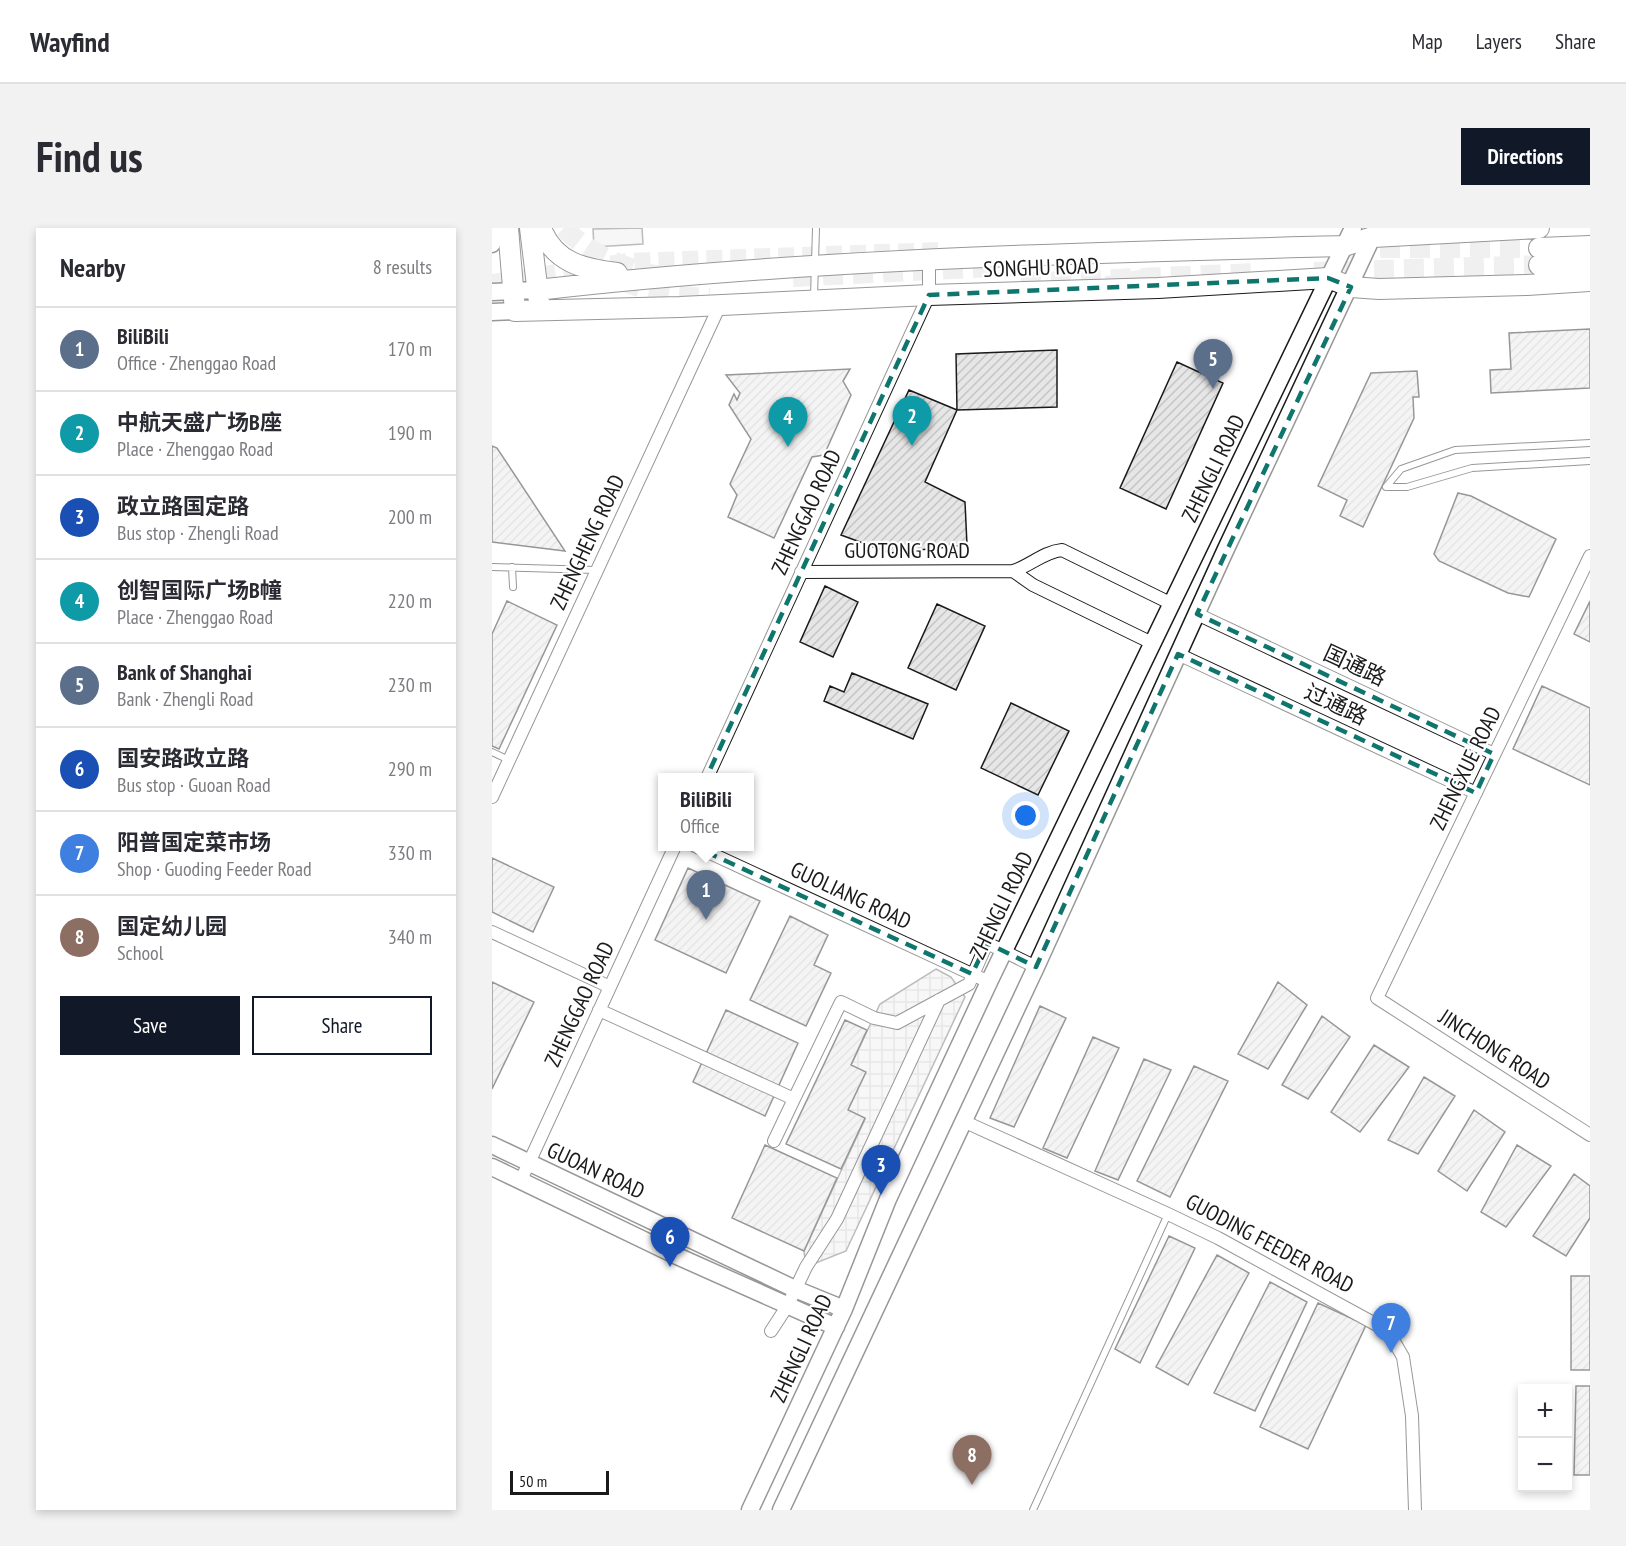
<!DOCTYPE html>
<meta charset="utf-8">
<style>
body{margin:0;font-family:"PT Sans Narrow","Noto Sans SC",sans-serif;background:#f2f2f3;color:#2b2b33}
.controls{position:absolute;right:18px;bottom:18px;display:grid;overflow:hidden;border-radius:0px;box-shadow:0 3px 9px #0003}
.controls button{width:54px;height:54px;display:grid;place-items:center;padding:0;border:0;border-bottom:2px solid #e1e1e2;background:#fff;color:#2b2b33;font:30px sans-serif}
.scale{position:absolute;left:18px;bottom:15px;width:99px;box-sizing:border-box;padding-left:6px;border:3px solid #1a1a1a;border-top:0;font-size:16px;line-height:21px;white-space:nowrap;color:#1a1a1a;-webkit-text-stroke:4px #fff;paint-order:stroke}
.you{position:absolute;left:534px;top:588px;width:21px;height:21px;margin:-15px;border:4px solid #fff;border-radius:50%;background:#1a73e8;box-shadow:0 0 0 9px #1a73e833}
.badge{display:grid;place-items:center;width:39px;height:39px;border-radius:50%;background:#111827;color:#fff;font-size:20px;font-weight:700}
.pin{position:absolute;translate:-50% -50px;filter:drop-shadow(0 2px 3px #0008)}
.pin::after{content:'';position:absolute;top:32px;width:21px;height:18px;background:inherit;clip-path:polygon(0 0,100% 0,50% 100%)}
.popup{position:absolute;left:166px;top:545px;width:96px;height:78px;box-sizing:border-box;display:grid;place-content:center;border-radius:0px;background:#fff;filter:drop-shadow(0 2px 4px #0005);font-size:20px;white-space:nowrap;color:#7c7c81}
.popup b{font-size:22px;color:#2b2b33}
.popup::after{content:'';position:absolute;left:50%;top:100%;margin-left:-12px;border:12px solid transparent;border-top-color:#fff}
.list{margin:0;padding:0;list-style:none}
h2{display:flex;justify-content:space-between;align-items:center;height:78px;margin:0;padding:0 24px;font-size:26px}
h2 small{font-size:20px;font-weight:400;color:#7c7c81}
.list li{display:grid;grid-template-columns:39px 1fr auto;gap:18px;align-items:center;box-sizing:border-box;height:84px;padding:0 24px;border-top:2px solid #e1e1e2}
.list b{display:block;font-size:22px;white-space:nowrap}
.list p{margin:0;font-size:20px;white-space:nowrap;color:#7c7c81}
.list em{font-size:20px;font-style:normal;color:#7c7c81}
.actions{display:flex;gap:12px;padding:18px 24px}
.actions a{flex:1;padding:14px 0;border:2px solid #111827;border-radius:0px;text-align:center;font-size:21px;color:#111827}
.actions .main{background:#111827;color:#fff}
.map{position:relative;flex:none;width:1098px;height:1282px;overflow:hidden;border-radius:0px}
header{display:flex;align-items:center;gap:36px;box-sizing:border-box;height:84px;padding:0 30px;background:#fff;border-bottom:2px solid #e1e1e2}
header strong{font-size:28px}
nav{display:flex;gap:33px;margin-inline-start:auto;font-size:21px}
.intro{display:flex;align-items:center;justify-content:space-between;box-sizing:border-box;height:144px;padding:0 36px}
h1{margin:0;font-size:42px}
.button{padding:15px 27px;border-radius:0px;background:#111827;color:#fff;font-size:21px;font-weight:700}
main{display:flex;gap:36px;padding:0 36px}
aside{flex:1;background:#fff;border-radius:0px;box-shadow:0 3px 9px #0003}
.map>svg:first-child{display:block}
</style>
<header>
<strong>Wayfind</strong>
<nav><a>Map</a><a>Layers</a><a>Share</a></nav>
</header>
<div class="intro"><h1>Find us</h1><a class="button">Directions</a></div>
<main>
<aside>
<h2>Nearby<small>8 results</small></h2>
<ul class="list">
<li><span class="badge" style="background:#5c6f8a">1</span><div><b>BiliBili</b><p>Office · Zhenggao Road</p></div><em>170 m</em></li>
<li><span class="badge" style="background:#0f9aa8">2</span><div><b>中航天盛广场B座</b><p>Place · Zhenggao Road</p></div><em>190 m</em></li>
<li><span class="badge" style="background:#1a4fb4">3</span><div><b>政立路国定路</b><p>Bus stop · Zhengli Road</p></div><em>200 m</em></li>
<li><span class="badge" style="background:#0f9aa8">4</span><div><b>创智国际广场B幢</b><p>Place · Zhenggao Road</p></div><em>220 m</em></li>
<li><span class="badge" style="background:#5c6f8a">5</span><div><b>Bank of Shanghai</b><p>Bank · Zhengli Road</p></div><em>230 m</em></li>
<li><span class="badge" style="background:#1a4fb4">6</span><div><b>国安路政立路</b><p>Bus stop · Guoan Road</p></div><em>290 m</em></li>
<li><span class="badge" style="background:#3f7fe0">7</span><div><b>阳普国定菜市场</b><p>Shop · Guoding Feeder Road</p></div><em>330 m</em></li>
<li><span class="badge" style="background:#8d6e63">8</span><div><b>国定幼儿园</b><p>School</p></div><em>340 m</em></li>
</ul>
<div class="actions"><a class="main">Save</a><a>Share</a></div>
</aside>
<div class="map">
<svg width="1098" height="1282" viewBox="0 0 1098 1282">
<defs>
<pattern id="plaza-grid" width="8" height="8" patternUnits="userSpaceOnUse" patternTransform="scale(1.5)"><rect width="8" height="8" fill="#ededed"/><path d="M0 4h8M4 0v8" fill="none" stroke="#cbcbcb"/></pattern>
<pattern id="building-hatch" width="6" height="6" patternUnits="userSpaceOnUse" patternTransform="scale(1.5)"><rect width="6" height="6" fill="#e6e6e6"/><path d="M-1 1l2-2M0 6l6-6M5 7l2-2" fill="none" stroke="#c5c5c5"/></pattern>
</defs>
<rect width="100%" height="100%" fill="#fff"/>
<path fill="#ededed" stroke="#6a6a6a" stroke-width="1.5" d="M150,0L151,16L102,19L101,1Z"/>
<path fill="url(#plaza-grid)" stroke="#6a6a6a" stroke-width="1.5" d="M444,741L459,749L473,769L354,1023L314,1039L312,1023L373,891L356,882L359,837L388,776Z"/>
<path fill="url(#building-hatch)" stroke="#1a1a1a" stroke-width="1.5" d="M1098,101V160L999,165L998,142L1019,141L1017,105Z
M565,122V179L465,182L464,126Z
M685,134L731,155L674,281L628,260Z
M358,141L351,153L359,167L332,227L320,229L282,310L236,289L245,267L238,256L259,211L237,177L242,166L245,172L248,165L234,147Z
M925,143L927,169H921L922,190L871,299L848,288L855,272L826,258L879,145Z
M417,162L465,182L433,254L473,274L475,317L398,325L349,307Z
M0,218L5,220L73,323L0,314Z
M966,265L979,268L1064,311L1037,369L1016,365L947,333L942,326Z
M333,358L366,374L341,429L308,414Z
M15,373L65,397L7,521L0,518V406Z
M1098,373V414L1082,406Z
M445,376L493,398L464,462L416,440Z
M360,445L436,476L421,511L332,473L338,458L352,464Z
M1050,458L1098,480V557L1021,521Z
M519,475L577,503L546,567L489,540Z
M0,630L62,659L41,704L0,684Z
M196,640L268,673L234,745L163,712Z
M298,688L336,707L322,737L339,745L314,798L258,772Z
M0,754L42,774L0,861Z
M786,754L815,777L776,841L746,826Z
M548,778L574,790L522,899L498,890Z
M234,782L306,815L273,888L201,854Z
M830,788L858,809L816,871L790,857Z
M353,792L375,802L359,837L374,844L356,882L373,890L349,941L294,916Z
M601,809L627,820L575,930L551,920Z
M882,817L917,839L868,904L839,884Z
M652,831L679,842L626,952L603,943Z
M702,838L736,853L678,969L645,953Z
M932,849L963,868L926,926L896,912Z
M982,882L1013,904L975,963L946,943Z
M273,917L345,950L312,1023L240,990Z
M1025,917L1059,938L1014,999L989,984Z
M1082,946L1098,958V990L1074,1028L1041,1008Z
M677,1008L703,1020L648,1135L623,1121Z
M725,1027L757,1045L696,1157L664,1139Z
M1079,1048H1098V1142H1079Z
M778,1054L815,1074L763,1183L722,1165Z
M826,1075L874,1097L816,1221L768,1199Z
M1084,1158H1098V1247H1082Z"/>
<g fill="none" stroke-linecap="round" stroke-linejoin="round">
<path stroke="#ddd" stroke-width="16" stroke-dasharray="16 8" stroke-linecap="butt" d="M0,54L136,33L449,22
M614,56L652,49"/>
<path stroke="#ddd" stroke-width="20" stroke-dasharray="20 10" stroke-linecap="butt" d="M72,0C97,26 132,40 167,48
M858,22L894,20H1047
M822,44L1047,37
M301,49L541,37
M129,52C158,65 187,69 218,70
M529,55L763,45"/>
<defs>
<path id="lane" d="M322,69L324,0
M894,259L909,241L963,222L1098,215
M894,259H915L980,240L1098,233
M0,339L104,342
M20,339L21,359
M0,524L17,532
M541,1282L676,986"/>
<path id="street" d="M1098,328L885,770L1098,907
M521,343L541,357L660,415
M309,344L521,343C538,338 551,324 570,322L680,376
M705,386L1002,526
M686,426L984,565
M215,550L437,67V32
M0,569L228,77
M203,618L497,754
M0,704L118,759
M107,782L302,871L349,774L382,790L405,795L477,756L495,715L544,739
M471,893L676,986L726,1010L896,1103L911,1129L920,1188L923,1282
M282,913L302,871
M29,952L183,618
M279,1103L296,1077L314,1039L345,991L447,772"/>
<path id="secondary" d="M0,16L3,0
M0,64L45,62
M0,84L23,83
M0,917L303,1061L352,1081
M0,939L185,1028L344,1099
M258,1282L352,1081L396,971L497,754L861,0
M289,1282L544,739L733,323L884,1"/>
<path id="primary" d="M16,0L23,83L188,79L437,67L666,60L836,50L859,59L887,61L1035,57L1098,53
M38,0L47,74
M49,0C62,35 92,41 125,45
M1047,20L1098,18
M1047,37L1098,34
M45,62C313,31 583,25 852,18L881,9L1047,0"/>
</defs>
<use href="#lane" stroke="#1a1a1a" stroke-width="8"/>
<use href="#street" stroke="#1a1a1a" stroke-width="14"/>
<use href="#secondary" stroke="#1a1a1a" stroke-width="19"/>
<use href="#primary" stroke="#1a1a1a" stroke-width="22"/>
<use href="#lane" stroke="#fff" stroke-width="6"/>
<use href="#street" stroke="#fff" stroke-width="12"/>
<use href="#secondary" stroke="#fff" stroke-width="16"/>
<use href="#primary" stroke="#fff" stroke-width="20"/>
</g>
<path d="M0 0H1098V1282H0ZM836,50L859,59L705,386L1002,526L984,565L686,426L544,739L495,715L480,746L186,611L437,67Z" fill="#fff" fill-opacity=".55" fill-rule="evenodd"/>
<path fill="none" stroke="#0f766e" stroke-width="4.5" stroke-dasharray="12 8" stroke-linejoin="round" d="M836,50L859,59L705,386L1002,526L984,565L686,426L544,739L495,715L480,746L186,611L437,67Z"/>
<g text-anchor="middle" dominant-baseline="central" stroke-width="4.5" stroke-linejoin="round" paint-order="stroke">
<g font-size="22" fill="#1a1a1a" stroke="#fff">
<text transform="translate(549 39) rotate(-2)">SONGHU ROAD</text>
<text transform="translate(721 240) rotate(-64)">ZHENGLI ROAD</text>
<text transform="translate(314 284) rotate(-65)">ZHENGGAO ROAD</text>
<text transform="translate(95 314) rotate(-65)">ZHENGHENG ROAD</text>
<text x="415" y="322">GUOTONG ROAD</text>
<text transform="translate(863 437) rotate(25)">国通路</text>
<text transform="translate(844 476) rotate(25)">过通路</text>
<text transform="translate(973 540) rotate(-64)">ZHENGXUE ROAD</text>
<text transform="translate(359 667) rotate(25)">GUOLIANG ROAD</text>
<text transform="translate(509 677) rotate(-64)">ZHENGLI ROAD</text>
<text transform="translate(87 776) rotate(-65)">ZHENGGAO ROAD</text>
<text transform="translate(1003 821) rotate(33)">JINCHONG ROAD</text>
<text transform="translate(104 942) rotate(25)">GUOAN ROAD</text>
<text transform="translate(778 1015) rotate(28)">GUODING FEEDER ROAD</text>
<text transform="translate(309 1120) rotate(-65)">ZHENGLI ROAD</text>
</g>
</g>
</svg>
<div class="controls">
<button>+</button>
<button>−</button>
</div>
<div class="scale">50 m</div>
<div class="you"></div>
<div class="pin badge" style="left:214px;top:692px;background:#5c6f8a">1</div>
<div class="popup"><b>BiliBili</b>Office</div>
<div class="pin badge" style="left:420px;top:218px;background:#0f9aa8">2</div>
<div class="pin badge" style="left:389px;top:967px;background:#1a4fb4">3</div>
<div class="pin badge" style="left:296px;top:219px;background:#0f9aa8">4</div>
<div class="pin badge" style="left:721px;top:161px;background:#5c6f8a">5</div>
<div class="pin badge" style="left:178px;top:1039px;background:#1a4fb4">6</div>
<div class="pin badge" style="left:899px;top:1125px;background:#3f7fe0">7</div>
<div class="pin badge" style="left:480px;top:1257px;background:#8d6e63">8</div>
</div>
</main>
